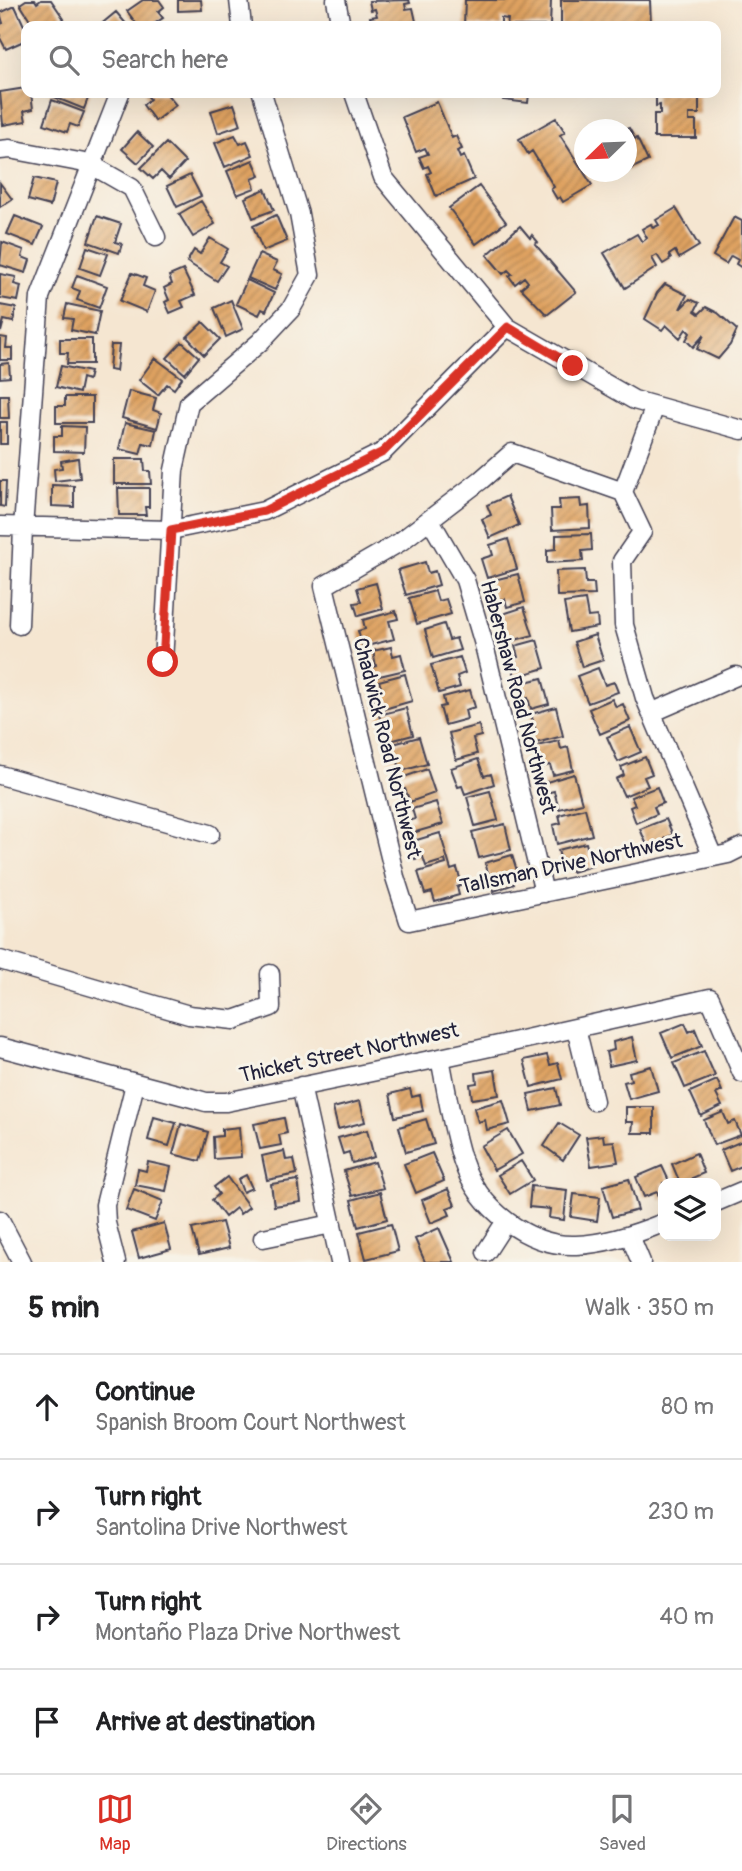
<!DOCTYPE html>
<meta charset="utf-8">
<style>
body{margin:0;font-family:Pangolin,sans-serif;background:#f2f2f2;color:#202124}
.controls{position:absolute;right:21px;bottom:21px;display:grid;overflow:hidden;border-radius:14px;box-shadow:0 7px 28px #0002}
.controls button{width:63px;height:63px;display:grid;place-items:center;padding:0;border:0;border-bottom:2px solid #e0e0e0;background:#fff;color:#202124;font:35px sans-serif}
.compass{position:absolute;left:574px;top:119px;width:63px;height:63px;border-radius:50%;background:#fff;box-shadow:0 7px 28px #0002;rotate:247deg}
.stop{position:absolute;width:21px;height:21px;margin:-16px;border:5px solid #d93025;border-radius:50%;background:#fff}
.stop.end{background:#d93025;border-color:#fff;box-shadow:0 2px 7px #0008}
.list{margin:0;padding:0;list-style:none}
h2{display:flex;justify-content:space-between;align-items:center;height:91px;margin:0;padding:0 28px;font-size:30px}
h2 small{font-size:23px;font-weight:400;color:#757577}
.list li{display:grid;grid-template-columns:46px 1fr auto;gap:21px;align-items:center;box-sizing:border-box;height:105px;padding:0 28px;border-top:2px solid #e0e0e0}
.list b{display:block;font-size:26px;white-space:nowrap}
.list p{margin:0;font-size:23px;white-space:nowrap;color:#757577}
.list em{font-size:23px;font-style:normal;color:#757577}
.icon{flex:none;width:38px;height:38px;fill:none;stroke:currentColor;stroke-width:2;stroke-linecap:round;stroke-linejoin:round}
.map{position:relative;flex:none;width:742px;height:1262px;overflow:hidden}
.search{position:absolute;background:#fff;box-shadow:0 7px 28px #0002;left:21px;right:21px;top:21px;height:77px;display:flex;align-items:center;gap:18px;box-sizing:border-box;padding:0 24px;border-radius:14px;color:#757577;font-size:26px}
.sheet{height:511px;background:#fff}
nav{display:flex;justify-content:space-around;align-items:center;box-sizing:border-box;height:98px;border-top:2px solid #e0e0e0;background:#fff;font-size:19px;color:#757577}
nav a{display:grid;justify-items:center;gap:4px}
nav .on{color:#d93025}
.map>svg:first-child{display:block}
</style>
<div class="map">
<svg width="742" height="1262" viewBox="0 0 742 1262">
<defs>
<pattern id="building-hatch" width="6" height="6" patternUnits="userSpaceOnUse" patternTransform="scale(1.75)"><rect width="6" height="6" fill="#dfa260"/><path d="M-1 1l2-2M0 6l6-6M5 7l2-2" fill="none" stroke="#b48450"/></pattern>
</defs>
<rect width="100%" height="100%" fill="#f7f3e8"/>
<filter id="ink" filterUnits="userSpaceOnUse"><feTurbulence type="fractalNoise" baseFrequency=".0143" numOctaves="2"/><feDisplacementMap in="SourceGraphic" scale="14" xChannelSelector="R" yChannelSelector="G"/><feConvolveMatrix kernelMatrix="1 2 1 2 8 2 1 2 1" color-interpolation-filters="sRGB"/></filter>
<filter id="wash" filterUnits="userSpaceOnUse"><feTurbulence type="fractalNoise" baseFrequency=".00686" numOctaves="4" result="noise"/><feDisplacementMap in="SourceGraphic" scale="28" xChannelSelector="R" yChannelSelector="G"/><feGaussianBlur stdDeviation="1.57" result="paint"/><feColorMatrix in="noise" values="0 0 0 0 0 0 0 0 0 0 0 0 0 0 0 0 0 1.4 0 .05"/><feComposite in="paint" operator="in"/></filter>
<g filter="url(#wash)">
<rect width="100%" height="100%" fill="#f5e6d1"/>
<g id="blocks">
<path fill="url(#building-hatch)" d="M26,0H35L37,3L41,0H51L64,19L53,26H34L20,4Z
M143,0H159L164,7L158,12L163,18L151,26H138L127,11Z
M178,0H201L202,10L178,11Z
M409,0L410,3L405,4L406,9L413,8L417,26H372L370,17L377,16L375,9L371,10L369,1Z
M465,0H551L550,26H507L508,19L501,18V26H464Z
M561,0H650L651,26H561Z
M15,6L26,30V40L6,49L0,38V24L3,23L0,13Z
M116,12L128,26H99Z
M26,88V93H31L33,109L24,111L26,121L3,125L0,92Z
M51,93H90L84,109L49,95Z
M145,93H166L176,105L155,121L143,105L150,99Z
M504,93H529L528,103L503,100Z
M656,93H699V114H689V121H696V138H654V114H660V105L656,106Z
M52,100L84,112L78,127L70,124L67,132L44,124Z
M437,102L452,138L456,136L462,149L457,151L460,158L464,156L474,179L436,196L427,174L431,172L428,166L424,168L419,157L428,154L425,148L416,152L402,117Z
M234,104L241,125L218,133L211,111Z
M556,118L565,132L560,135L592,185L563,202L560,197L557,199L551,189L554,187L532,151L528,154L519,139Z
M629,128L635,139L637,138L648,161L626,171V129Z
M137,132L153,147L138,163L122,149Z
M235,135L240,144L247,141L253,155L225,167L215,143Z
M166,143L185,162L169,179L161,171L153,179L141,168Z
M253,160L260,176L252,179L255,188L237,195L227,171Z
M190,175L201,196L177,207L167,186Z
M34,178L56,183L50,206L28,200Z
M0,183L12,199L0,207Z
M479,186L506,222L476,244L449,208Z
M265,189L274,210L253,218L245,198Z
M201,201L215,224L193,237L179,214Z
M676,208L699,246L679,258L675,251L669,255L671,259L663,264L657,255L652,258L657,267L625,288L604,253L637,234L642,242L647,238L642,229L651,224L653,228L659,225L656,220Z
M276,215L287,241L263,251L253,226Z
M15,216L43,227L35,245L7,234Z
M97,216L121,224L115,242L122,244L119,253L88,242Z
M734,217L742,221V268L736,264L738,260L731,256L726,264L713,256Z
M520,226L530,238L532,235L538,242L535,244L576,292L547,315L521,288L528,282L524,277L515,284L509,276L512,274L508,270L503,274L487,255Z
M210,238L228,249L220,262L227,266L217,281L187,262L194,250L200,254Z
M2,242L24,250L22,257L30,260L26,273L0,265Z
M87,247L108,254L100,275L80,268Z
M259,254L277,262L273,270L282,274L275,290L248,278Z
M183,270L195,295L181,301L184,307L170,313L165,302L169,300L164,288L172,284L169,276Z
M132,273L146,278L143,286L155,291L147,312L120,301Z
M0,274L16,277L14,284L21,286L18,301L0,298Z
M77,275L107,286L99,308L77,300L80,291L72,288Z
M247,280L274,293L266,311L262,309L259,315L236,304Z
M665,284L687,295L680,309L690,299L699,303L695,311L699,314L706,307L718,313L737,330L730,345L718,359L697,349L704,335L693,347L686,340L690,333L686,329L680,338L666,325L662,330L645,319L657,293Z
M231,300L243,329L226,337L214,308Z
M67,304L100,311L95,335L71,330L73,319L64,318Z
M0,305L16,308L13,322L4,320L1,332Z
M203,322L220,339L204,355L187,337Z
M0,337L7,338L6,348H12V360H0Z
M60,339H92V364H67L68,353H60Z
M182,342L199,357L185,374L167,358Z
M111,345H119L116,371L109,370Z
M155,358L182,378L174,389L167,384L158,395L139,380Z
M9,363L10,377L0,378V364Z
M61,366L90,372L88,380L82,378L79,393L56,387Z
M129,391L156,398L153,410L161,413L157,428L122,418Z
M0,395H8L9,418H0Z
M65,397H92V423H56V406H65Z
M0,422H7V444H0Z
M125,423L156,430L153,445L143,443L140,454L119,449Z
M62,426L85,427L84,452L54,451V436H62Z
M78,458L80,478L55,481L54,469L62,468L61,461Z
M114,459H144L145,471H150L151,484H114Z
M0,481H6L5,507L0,506Z
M52,485L74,486V507L52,506Z
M118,488H149V507H145L146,515H119Z
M507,496L519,525L490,538L482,519L491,515L487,505Z
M580,499L581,507L589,506L590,528L552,530L551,509H560L559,500Z
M591,534L592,550L582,551L583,561L547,563V550L556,549V535Z
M508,539L517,569L487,578L481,559L493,555L490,545Z
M425,562L428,573L435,571L439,585L406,595L398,570Z
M585,570L586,583H594L595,595L557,596L556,571Z
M518,574L525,602L507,607L505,599L495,601L490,581Z
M376,583L383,609L358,616L354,603L361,602L357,588Z
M435,591L438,601L446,599L451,614L417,624L409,598Z
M585,600L588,617L597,616L598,627L569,632L564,603Z
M524,607L533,635L508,642L500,615Z
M396,611L398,619L389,621L394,639L363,647L358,631L365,629L363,620Z
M444,624L449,640L456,638L460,650L433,658L425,630Z
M595,635L603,660L582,667L574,642Z
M537,640L545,668L515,677L511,659L518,657L515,646Z
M391,647L393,656L401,654L405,670L371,678L369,668L376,666L373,651Z
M460,657L465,673L457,676L460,687L439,693L431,665Z
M598,668L605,685L614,682L618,692L588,703L577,676Z
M405,674L412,701L377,711L372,692L382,690L379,681Z
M542,678L549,704L531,709L528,698L521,700L517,684Z
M470,690L475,707L465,710L467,719L445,725L440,707L445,706L443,697Z
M612,699L616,707L623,704L630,721L600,734L589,709Z
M556,707L563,736L532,744L529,730L535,728L531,714Z
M406,708L413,735L386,742L379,715Z
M479,725L481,736L473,738L477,754L456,760L449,733Z
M630,727L641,752L618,762L607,737Z
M419,737L427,764L401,771L396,756L389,758L386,746Z
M559,741L561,749L568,747L573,770L553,775L550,765L536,768L532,747Z
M645,757L652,774L644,777L648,786L624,796L616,779L624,775L621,767Z
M478,759L484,776L491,774L494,784L465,794L462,786L458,787L451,768Z
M427,769L435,793L410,802L405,789L399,791L395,780Z
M574,774L582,803L559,809L554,791L546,793L543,783Z
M657,787L663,803L654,807L657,814L636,823L630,807L635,805L631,797Z
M490,791L498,820L475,826L467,797Z
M436,802L443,824L409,834L405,822L415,819L412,809Z
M585,808L592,835L557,844L553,825L561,823L559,815Z
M666,819L673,835L665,838L667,844L650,852L640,829Z
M505,824L511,850L479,858L472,832Z
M440,833L451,870L457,868L462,885L457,887L459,895L435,902L432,892L425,894L418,872L446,864L445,860L426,866L423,857L415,859L410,842Z
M586,843L592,866L572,872L570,864L562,866L558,850Z
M512,855L517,871L511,873L514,884L494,891L485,863Z
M685,1023L689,1032L695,1029L702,1046L672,1058L661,1033Z
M632,1037L637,1060L609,1066L606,1052L614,1050L613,1042Z
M704,1051L715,1076L685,1088L674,1063Z
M547,1055L550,1065L558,1063L562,1079L531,1087L524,1060Z
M651,1066L658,1091L629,1099L624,1082L631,1080L629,1072Z
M495,1070L499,1095L472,1099L470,1084L477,1083L476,1073Z
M717,1080L722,1091L716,1094L722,1106L701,1116L690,1092Z
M556,1088L560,1105L532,1111L528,1094Z
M410,1089L412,1097L420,1095L423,1111L395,1117L390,1094Z
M503,1100L510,1124L487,1130L485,1120L478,1122L474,1108Z
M360,1101L365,1122L338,1129L333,1108Z
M626,1107H654V1133H632L633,1122H626Z
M723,1112L728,1124L735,1121L741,1135L714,1145L704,1120Z
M154,1117L176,1123L169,1146L148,1140Z
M284,1118L287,1133L279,1135L281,1145L260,1149L254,1124Z
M426,1119L434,1144L406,1152L399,1127Z
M559,1123L579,1135L563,1160L544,1146Z
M181,1124L208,1132L200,1161L173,1154Z
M239,1127L241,1157L214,1159L213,1137L222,1136V1129Z
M367,1130L374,1157L352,1163L349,1152L343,1154L338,1138Z
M508,1130L522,1154L494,1170L481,1146Z
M603,1135L604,1142L614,1141L618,1162L591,1166L586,1137Z
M742,1141V1166L730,1171L721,1150Z
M284,1151L286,1160L294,1159L297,1174L267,1180L262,1156Z
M432,1153L444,1181L416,1193L404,1164Z
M696,1153L704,1173L692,1178L694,1183H680L672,1164Z
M521,1161L533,1180L510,1194L498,1175Z
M148,1162L171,1167L166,1191L135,1185L138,1169L146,1171Z
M375,1162L383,1188L352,1196L344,1171Z
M662,1166L670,1183H663V1199L661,1200L657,1192L644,1197L636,1177Z
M246,1175L252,1188L243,1192L238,1179Z
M227,1177L249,1207L240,1214L236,1208L225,1217L212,1200L219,1194L214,1187Z
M629,1179L638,1210L612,1217L603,1186Z
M298,1180L301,1202L274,1206L271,1184Z
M531,1186L567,1190L564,1220L549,1218L550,1209L529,1207Z
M134,1189L163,1201L155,1221L126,1210Z
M448,1189L455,1205L447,1208L450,1215L431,1223L422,1200Z
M380,1192L387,1219L358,1227L351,1200Z
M574,1194L600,1197L597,1221L571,1217Z
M222,1222L229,1248L199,1255L192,1229Z
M164,1223L171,1249L139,1258L132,1232Z
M391,1224L398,1251L366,1259L359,1232Z
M439,1228L454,1262H425L415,1239Z"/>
</g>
</g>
<g filter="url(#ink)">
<use href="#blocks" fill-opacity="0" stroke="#423f52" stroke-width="2"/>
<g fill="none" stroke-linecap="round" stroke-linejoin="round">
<defs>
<path id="minor" d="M239,0L242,26
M336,0L341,26
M354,93L383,177L507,327L634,400L742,430
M0,150L10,149L90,164L132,188L156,237
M655,406L623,492L642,532L622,561L624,625L645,698L713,857
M623,492L512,453L481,480L400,542L324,586L395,877L409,921L728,854L742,847
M430,520L465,580L483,641L544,893
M0,526L171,530L264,511L383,452L507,327
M19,625L23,528L40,297L120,93
M163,662L174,470L189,403L260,342L291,309L310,275L299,214L262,93
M651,713L736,676
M0,775L210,834
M0,960L189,1015L234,1020L271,1007L270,974
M576,1028L594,1101
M0,1047L192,1098L206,1102H226L440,1058L710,998L742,1073
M440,1058C447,1092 452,1129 463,1162C478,1207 527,1247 576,1245C606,1244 636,1234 663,1223
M301,1086L340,1262
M716,1202L742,1191
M0,1220L22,1262
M630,1236L641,1262
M263,1238L332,1224
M486,1252L506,1221
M116,1262L106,1223L105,1205L135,1084"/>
</defs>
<use href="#minor" stroke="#423f52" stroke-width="21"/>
<use href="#minor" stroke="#fff" stroke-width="18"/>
</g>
</g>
<g fill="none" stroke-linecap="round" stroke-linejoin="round" filter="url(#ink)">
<path stroke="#d93025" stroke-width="9" d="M163,662L171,530L264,511L383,452L508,327L573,366"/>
</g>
<g text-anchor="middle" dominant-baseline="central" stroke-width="6" stroke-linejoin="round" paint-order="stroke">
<g font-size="21" fill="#22223b" stroke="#f7f3e8">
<text transform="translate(518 697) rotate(75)">Habershaw Road Northwest</text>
<text transform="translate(387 748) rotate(76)">Chadwick Road Northwest</text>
<text transform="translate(571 864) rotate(-12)">Tallsman Drive Northwest</text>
<text transform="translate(349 1053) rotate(-12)">Thicket Street Northwest</text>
</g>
</g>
</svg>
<div class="controls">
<button><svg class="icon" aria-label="layers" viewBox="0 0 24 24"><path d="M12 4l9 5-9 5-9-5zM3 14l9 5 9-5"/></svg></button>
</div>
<svg class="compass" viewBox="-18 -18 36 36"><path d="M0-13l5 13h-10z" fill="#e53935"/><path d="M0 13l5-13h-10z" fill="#757577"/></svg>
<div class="stop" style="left:163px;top:662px"></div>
<div class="stop end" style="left:573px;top:366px"></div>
<div class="search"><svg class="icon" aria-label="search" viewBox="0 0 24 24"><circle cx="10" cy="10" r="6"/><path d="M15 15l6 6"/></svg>Search here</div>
</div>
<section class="sheet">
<h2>5 min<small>Walk · 350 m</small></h2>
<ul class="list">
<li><svg class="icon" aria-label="ahead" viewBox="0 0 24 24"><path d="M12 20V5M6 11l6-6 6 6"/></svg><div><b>Continue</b><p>Spanish Broom Court Northwest</p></div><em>80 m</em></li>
<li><svg class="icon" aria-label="right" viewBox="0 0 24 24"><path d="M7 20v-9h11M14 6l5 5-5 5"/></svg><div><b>Turn right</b><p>Santolina Drive Northwest</p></div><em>230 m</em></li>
<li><svg class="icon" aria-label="right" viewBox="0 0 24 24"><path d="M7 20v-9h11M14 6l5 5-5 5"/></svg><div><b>Turn right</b><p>Montaño Plaza Drive Northwest</p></div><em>40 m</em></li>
<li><svg class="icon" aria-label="arrive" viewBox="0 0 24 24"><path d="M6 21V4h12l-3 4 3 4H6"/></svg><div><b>Arrive at destination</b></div></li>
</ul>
</section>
<nav>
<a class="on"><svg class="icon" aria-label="map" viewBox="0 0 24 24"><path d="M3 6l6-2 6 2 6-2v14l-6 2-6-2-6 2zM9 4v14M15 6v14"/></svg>Map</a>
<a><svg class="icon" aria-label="directions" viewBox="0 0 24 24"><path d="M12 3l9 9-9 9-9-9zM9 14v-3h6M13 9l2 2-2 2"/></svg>Directions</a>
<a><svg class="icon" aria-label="saved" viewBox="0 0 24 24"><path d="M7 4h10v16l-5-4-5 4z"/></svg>Saved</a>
</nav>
